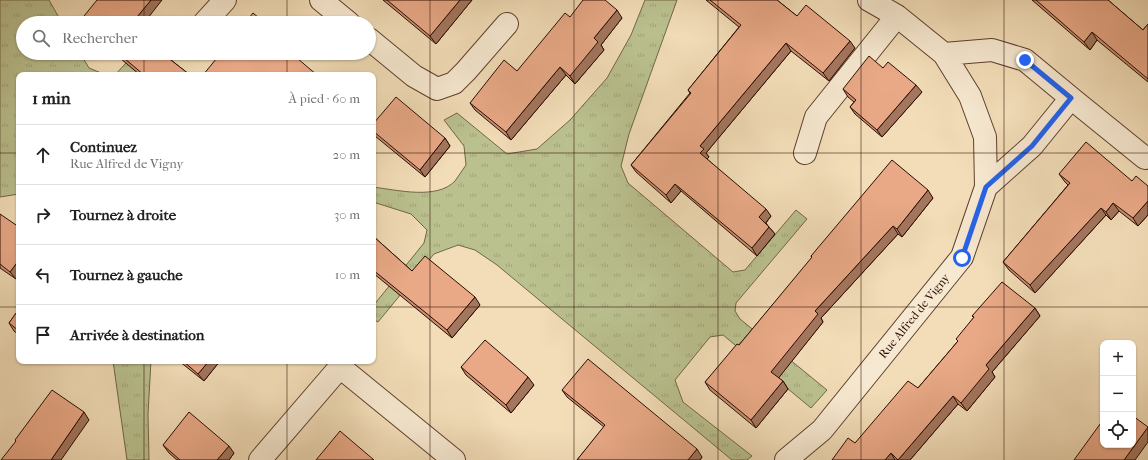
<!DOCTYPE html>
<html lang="fr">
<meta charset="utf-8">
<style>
body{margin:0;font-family:"IM FELL French Canon",serif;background:#f6f6f6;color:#202124}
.controls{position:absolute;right:12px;bottom:12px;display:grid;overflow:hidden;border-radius:8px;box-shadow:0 1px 3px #0004}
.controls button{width:36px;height:36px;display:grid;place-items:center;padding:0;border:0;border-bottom:1px solid #e0e0e0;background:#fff;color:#202124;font:20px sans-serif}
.stop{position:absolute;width:12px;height:12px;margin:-9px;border:3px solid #2563eb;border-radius:50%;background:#fff}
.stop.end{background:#2563eb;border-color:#fff;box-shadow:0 1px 4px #0008}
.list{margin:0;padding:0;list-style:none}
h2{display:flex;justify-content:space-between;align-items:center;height:52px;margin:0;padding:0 16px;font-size:17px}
h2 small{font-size:13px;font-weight:400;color:#757577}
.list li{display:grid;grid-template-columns:26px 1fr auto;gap:12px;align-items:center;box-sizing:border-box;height:60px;padding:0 16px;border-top:1px solid #e0e0e0}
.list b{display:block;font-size:15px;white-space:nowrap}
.list p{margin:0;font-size:13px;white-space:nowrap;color:#757577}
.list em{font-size:13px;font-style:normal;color:#757577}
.icon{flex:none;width:22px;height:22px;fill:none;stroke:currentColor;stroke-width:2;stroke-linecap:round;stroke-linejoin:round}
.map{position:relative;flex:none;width:1148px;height:460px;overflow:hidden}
.search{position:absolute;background:#fff;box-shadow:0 1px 3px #0004;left:16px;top:16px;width:360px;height:44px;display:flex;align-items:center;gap:10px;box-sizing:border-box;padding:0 14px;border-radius:22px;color:#757577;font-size:15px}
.panel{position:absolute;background:#fff;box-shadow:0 1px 3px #0004;left:16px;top:72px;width:360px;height:292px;border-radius:8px}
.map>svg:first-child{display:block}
</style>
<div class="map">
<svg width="1148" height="460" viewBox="0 0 1148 460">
<defs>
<pattern id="park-tufts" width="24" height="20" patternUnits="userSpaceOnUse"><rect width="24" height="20" fill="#bac18f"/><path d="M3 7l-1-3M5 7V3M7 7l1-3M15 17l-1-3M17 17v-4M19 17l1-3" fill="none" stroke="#a0a47a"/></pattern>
</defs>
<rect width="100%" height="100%" fill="#f2ddb8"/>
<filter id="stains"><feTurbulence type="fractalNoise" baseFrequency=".005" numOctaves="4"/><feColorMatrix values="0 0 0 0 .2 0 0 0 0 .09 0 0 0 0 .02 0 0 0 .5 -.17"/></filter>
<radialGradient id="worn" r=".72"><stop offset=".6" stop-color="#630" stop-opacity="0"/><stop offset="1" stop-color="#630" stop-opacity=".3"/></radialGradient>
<path fill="url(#park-tufts)" stroke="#726648" d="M0,0H49L62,23H23V53H80L89,68L106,75H19V194L0,197Z
M645,0H677L629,134L621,166L628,183L733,272L745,270L796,210L807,219L736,303L735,311L740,319L827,390L811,408L723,335L710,337L675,380L683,402L752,456L747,460H732L497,265L475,250L458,245L434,254L378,322L373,319V306L424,243L427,230L411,214L373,202V187C397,190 437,200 455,181C459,176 462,170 466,165L464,146L444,120L457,113L507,154L537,149L570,120L607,78L631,35Z
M135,53H153L136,75H115Z
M113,361H151L148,414L149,460H127Z"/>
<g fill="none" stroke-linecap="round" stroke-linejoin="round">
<defs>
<path id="street" d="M321,0L349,23
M204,23L225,0
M369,39L414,76L437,89L454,83L466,71L507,24
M944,54L992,50L1025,60L1071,98L1032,146L986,187
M1071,98L1145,158
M805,153L816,117L897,16
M260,460L340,367L454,460
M786,460L822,430L962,257L986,187L985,137L970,96L944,54L897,16L869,0"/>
</defs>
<use href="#street" stroke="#5d402e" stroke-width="24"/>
<use href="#street" stroke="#f7e9d1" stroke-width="22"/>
</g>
<path fill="#c89174" stroke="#2b0b00" d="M383,0H472L436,44Z
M706,0H777L797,16L855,48L829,81L791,51L706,153L709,157L707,159L771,216L766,223L769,227L775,234L757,256L681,191L671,203L636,172L631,165L690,93L688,90L739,27Z
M1032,0H1108L1143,30L1148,24V82L1097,40L1090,50Z
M570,17L622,18L601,45L604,50L575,84L566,75L511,140L475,110L470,103L517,71Z
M114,53H162L190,75H193H140Z
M843,89L922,92L882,137L855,114L850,107L854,102L848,97Z
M373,124L445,138L450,146L425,177L375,136L373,133Z
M1059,174L1132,181L1148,186V215L1138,226L1119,211L1111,220L1106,215L1035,293L1009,270L1003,262L1068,185L1065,182Z
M933,198L902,237L898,234L821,318L823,322L778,378L783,381L788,389L756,428L710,390L705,382L739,345L812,258L811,256Z
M0,214L16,279L0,268Z
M373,236L412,271L480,305L452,338L373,273Z
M1035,308L1040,316L992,372L995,377L967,411L958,404L910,460H832L855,443L918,388L958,341L974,317L972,316Z
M19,309V335L14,331L9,323Z
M179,361H220L204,381Z
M461,367L534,385L511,413L466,375Z
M562,390L702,457L700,460H577L604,427L567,397Z
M163,445L234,453L229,460H177L169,453Z"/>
<path fill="#a3765e" stroke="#2b0b00" d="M151,0H162L144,23H132Z
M460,0H472L436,44L430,36Z
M617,10L622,18L601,45L604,50L575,84L570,76L594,38Z
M1092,32L1097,40L1090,50L1084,42Z
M850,41L855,48L829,81L823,73Z
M786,43L791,51L706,153L709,157L706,160L700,153V146Z
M560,67L566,75L511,140L506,132Z
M916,85L922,92L882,137L877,130Z
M445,138L450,146L425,177L420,170Z
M675,184L681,191L671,203L666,195Z
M928,190L933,198L902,237L897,229Z
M1148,201V215L1138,226L1133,218Z
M1113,203L1119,211L1111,220L1106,212Z
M1101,208L1106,215L1035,293L1030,285Z
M766,209L771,216L764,225L759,217Z
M893,226L898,234L821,318L823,322L777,380L771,372L815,311Z
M769,227L775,234L757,256L752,248Z
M19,260V275L16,279L10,272Z
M475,297L480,305L452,338L447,330Z
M1035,308L1040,316L992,372L995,377L967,411L961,403L986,365Z
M209,361H220L204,381L198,374Z
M528,377L534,385L511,413L506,405Z
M783,381L788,389L756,428L751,420Z
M953,396L958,404L910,460H898Z
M84,412L89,420L61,460H51Z
M1148,427V442L1135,460H1124Z
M229,446L234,453L229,460H217Z
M697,449L702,457L700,460H688Z
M891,453L895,460H885Z"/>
<path fill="#e9a987" stroke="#2b0b00" d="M97,0H151L132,23H82L80,21Z
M387,0H460L430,36Z
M583,0H605L617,10L594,38L598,42L570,76L560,67L506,132L470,103L504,60L517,71L565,13L570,17Z
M710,0H777L797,16L806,5L850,41L823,73L786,43L700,146L704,149L700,153L766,209L759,217L769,227L752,248L675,184L666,195L631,165L691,93L688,90L741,25Z
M1036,0H1108L1143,30L1148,24V79L1092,32L1084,42Z
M253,13L265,23H245Z
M118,53H162L190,75L191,73L193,75H144Z
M221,53H291L317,75H203Z
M869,56L883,68L888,62L916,85L877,130L850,107L856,100L843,89Z
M396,97L445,138L420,170L373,131V124Z
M1086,142L1132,181L1136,176L1148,186V201L1133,218L1113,203L1106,212L1101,208L1030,285L1003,262L1070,183L1059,174Z
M892,160L928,190L897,229L893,226L815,311L818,314L771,372L783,381L751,420L705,382L737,344L739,345L812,257L811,256Z
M0,214L19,227V260L10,272L0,264Z
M373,236L412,271L425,256L475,297L447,330L373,270Z
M1002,282L1035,308L986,365L989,369L961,403L953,396L898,460L891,453L885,460H832L848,438L855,443L908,381L918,388L958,341L956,339L974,317L972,316Z
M19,309V331L9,323Z
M485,340L528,377L506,405L461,367Z
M588,359L697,449L688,460H577L605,425L562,390Z
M183,361H209L198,374Z
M52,390L84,412L51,460H1L16,441L15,440Z
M189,412L229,446L217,460H180L163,445Z
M1133,416L1148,427L1124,460H1074L1103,420V445H1133Z
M340,431L374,460H316Z"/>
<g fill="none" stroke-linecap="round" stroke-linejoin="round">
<path stroke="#2563eb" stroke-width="5" d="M962,258L986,187L1032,146L1071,98L1025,60"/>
</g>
<path fill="none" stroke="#2b0b00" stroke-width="1" stroke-opacity="0.55" d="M144,0V23M287,0V23M430,0V460M574,0V460M718,0V460M861,0V460M1004,0V460M144,53V75M287,53V75M0,153H19M373,153H1148M0,307H19M373,307H1148M144,361V460M287,361V460"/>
<g text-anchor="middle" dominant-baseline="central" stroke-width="4" stroke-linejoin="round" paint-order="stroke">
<g font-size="12" fill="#2b0b00" stroke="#f7e9d1">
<text transform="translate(914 316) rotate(-51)">Rue Alfred de Vigny</text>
</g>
</g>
<rect width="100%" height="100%" filter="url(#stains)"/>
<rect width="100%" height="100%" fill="url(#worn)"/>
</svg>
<div class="controls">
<button>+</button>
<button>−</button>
<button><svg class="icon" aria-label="locate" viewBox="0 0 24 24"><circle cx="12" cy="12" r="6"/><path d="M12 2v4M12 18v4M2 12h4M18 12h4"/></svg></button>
</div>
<div class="stop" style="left:962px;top:258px"></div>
<div class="stop end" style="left:1025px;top:60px"></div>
<div class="search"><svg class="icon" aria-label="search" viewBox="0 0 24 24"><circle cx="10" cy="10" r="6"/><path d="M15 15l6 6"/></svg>Rechercher</div>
<section class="panel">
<h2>1 min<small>À pied · 60 m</small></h2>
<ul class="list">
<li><svg class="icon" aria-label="ahead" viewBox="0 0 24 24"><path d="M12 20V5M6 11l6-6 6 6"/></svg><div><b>Continuez</b><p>Rue Alfred de Vigny</p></div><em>20 m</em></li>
<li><svg class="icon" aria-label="right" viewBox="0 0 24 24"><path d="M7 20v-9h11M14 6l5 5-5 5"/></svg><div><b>Tournez à droite</b></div><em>30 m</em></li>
<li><svg class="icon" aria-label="left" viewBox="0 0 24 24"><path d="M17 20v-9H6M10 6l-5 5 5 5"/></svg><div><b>Tournez à gauche</b></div><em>10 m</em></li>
<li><svg class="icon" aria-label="arrive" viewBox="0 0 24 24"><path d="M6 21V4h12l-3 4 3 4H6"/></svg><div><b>Arrivée à destination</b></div></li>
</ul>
</section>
</div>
